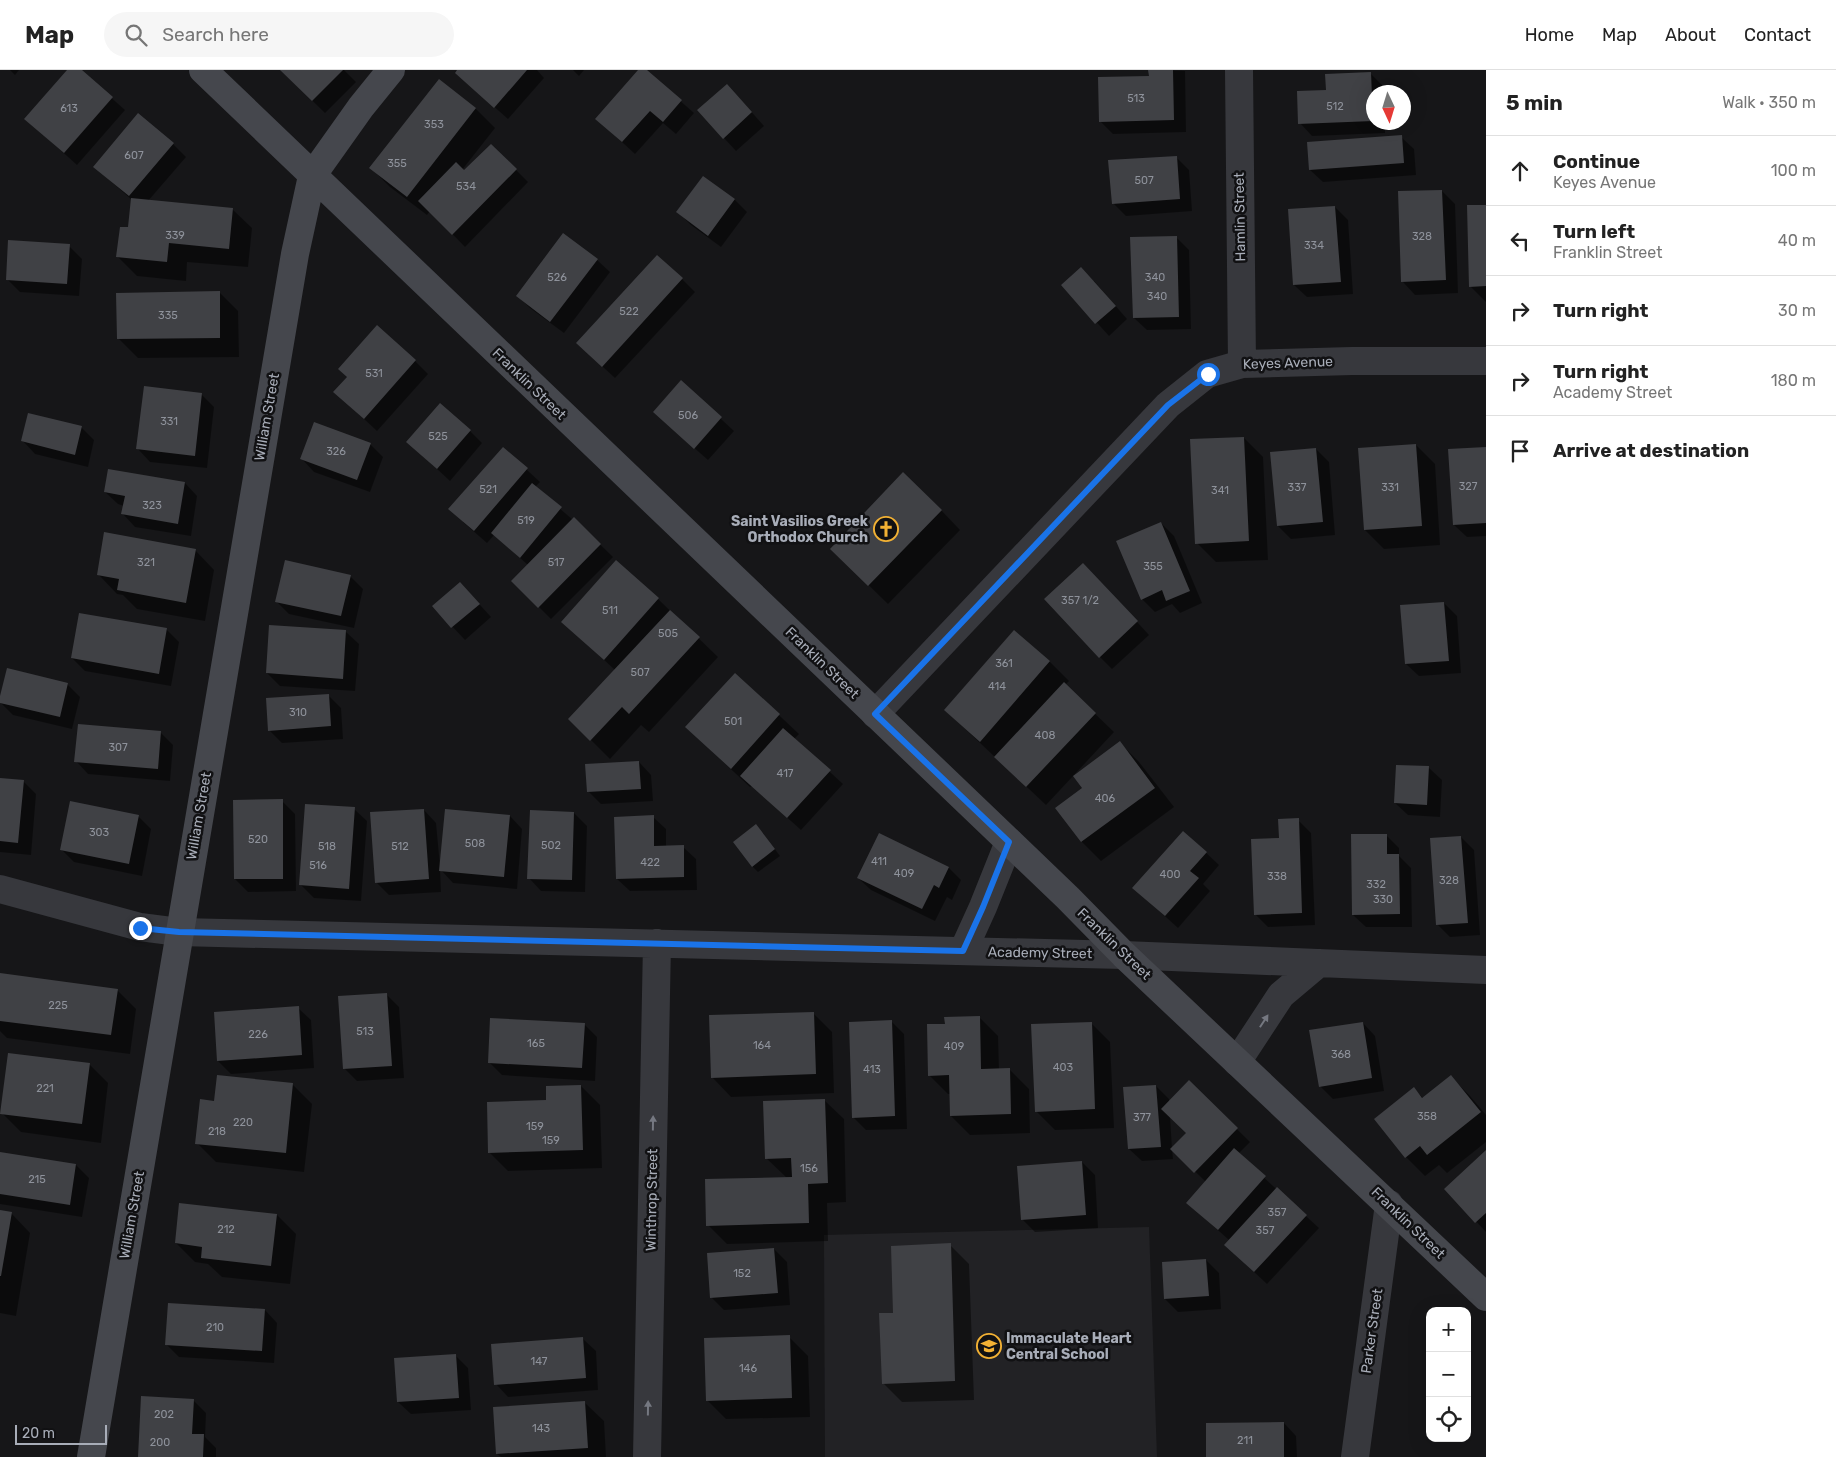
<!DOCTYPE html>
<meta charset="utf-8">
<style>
body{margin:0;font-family:Rubik,sans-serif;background:#f6f6f6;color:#222}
.controls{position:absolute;right:15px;bottom:15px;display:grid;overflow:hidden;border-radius:10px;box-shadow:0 5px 20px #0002}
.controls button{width:45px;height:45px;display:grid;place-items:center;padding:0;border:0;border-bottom:1px solid #e0e0e0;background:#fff;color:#222;font:25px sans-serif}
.compass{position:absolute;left:1366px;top:15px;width:45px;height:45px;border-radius:50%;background:#fff;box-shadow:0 5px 20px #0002;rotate:176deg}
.scale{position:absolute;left:15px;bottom:12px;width:92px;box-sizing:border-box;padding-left:5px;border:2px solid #a8adb8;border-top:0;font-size:14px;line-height:18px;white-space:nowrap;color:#a8adb8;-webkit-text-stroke:4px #111113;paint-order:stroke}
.stop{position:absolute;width:15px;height:15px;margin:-11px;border:4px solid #1a73e8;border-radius:50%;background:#fff}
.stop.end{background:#1a73e8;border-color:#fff;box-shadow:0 1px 5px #0008}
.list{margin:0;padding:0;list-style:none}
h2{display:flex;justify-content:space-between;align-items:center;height:65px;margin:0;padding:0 20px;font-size:21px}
h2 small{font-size:16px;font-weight:400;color:#767676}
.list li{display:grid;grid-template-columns:32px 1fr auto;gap:15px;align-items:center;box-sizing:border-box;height:70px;padding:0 20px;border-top:1px solid #e0e0e0}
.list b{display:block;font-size:19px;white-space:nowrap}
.list p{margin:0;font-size:16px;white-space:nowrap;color:#767676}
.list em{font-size:16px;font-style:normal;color:#767676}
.icon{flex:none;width:28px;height:28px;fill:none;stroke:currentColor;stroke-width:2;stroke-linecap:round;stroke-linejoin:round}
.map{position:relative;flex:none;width:1486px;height:1387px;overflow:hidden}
header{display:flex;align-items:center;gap:30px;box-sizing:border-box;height:70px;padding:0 25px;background:#fff;border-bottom:1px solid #e0e0e0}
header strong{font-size:24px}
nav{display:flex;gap:28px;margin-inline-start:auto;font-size:18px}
.search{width:350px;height:45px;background:#f6f6f6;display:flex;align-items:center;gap:12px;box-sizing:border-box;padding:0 18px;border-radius:28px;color:#767676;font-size:19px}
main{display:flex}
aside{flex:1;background:#fff}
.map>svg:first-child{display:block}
</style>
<header>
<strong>Map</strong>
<div class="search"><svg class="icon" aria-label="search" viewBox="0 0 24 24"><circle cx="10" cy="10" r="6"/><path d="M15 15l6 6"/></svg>Search here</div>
<nav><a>Home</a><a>Map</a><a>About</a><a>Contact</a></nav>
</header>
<main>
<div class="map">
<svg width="1486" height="1387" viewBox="0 0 1486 1387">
<rect width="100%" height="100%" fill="#161618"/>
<path fill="#222225" d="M1149,1157L1157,1387H825L824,1165Z"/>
<path fill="#0007" fill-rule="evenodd" d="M10,0H19L15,5Z
M69,0H80L125,40L77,95L26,49Z
M281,0H344L356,12L325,43Z
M459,0H537L544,8L508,49L456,3Z
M573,0H584L579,6Z
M640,0H645L694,43L676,64L663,53L635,84L597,49Z
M1150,0L1185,1L1186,62L1113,64L1100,51L1150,7Z
M1371,4L1383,16L1384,22H1374V52H1385V63L1312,66L1300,53L1327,21Z
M439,11L476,39L495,58L462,100L464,102L491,75L528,112L465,177L430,141L427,145L390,117L371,98Z
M739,28L764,56L736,81L724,68Z
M1401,67L1414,79L1416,105L1323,112L1310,100Z
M173,74L186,87L148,131L232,139L252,158L248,197L187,192L186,211L137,206L118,187L129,159L132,130L95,97Z
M1176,87L1189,100L1192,141L1126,146L1113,133Z
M1442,121L1455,134L1458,223L1415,225L1403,212Z
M734,129L747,142L721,177L691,155L678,142Z
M1486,136V232L1470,216Z
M1335,137L1348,150L1353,224L1307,227L1294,215Z
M1176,167L1189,180L1191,259L1147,260L1134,248Z
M69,176L82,189L79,226L20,222L7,209Z
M597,190L610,202L564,263L530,238L517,225Z
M682,209L695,222L615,308L591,286Z
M1094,211L1127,249L1109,266L1063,215Z
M219,222L238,241L239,287L138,288L119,269Z
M415,291L428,304L377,361L335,322L348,307Z
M681,312L734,361L708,390L667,354Z
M201,324L214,337L207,398L150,392L138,379Z
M81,357L94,370L88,397L35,384L23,371Z
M470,361L482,373L450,411L408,372Z
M1244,368L1263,387L1268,490L1216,492L1197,473Z
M370,374L383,387L370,422L314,402L302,389Z
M1416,375L1435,394L1440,475L1384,479L1365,460Z
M503,378L540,412L535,417L573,450L574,449L613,487L551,549L513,511L528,495L494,465L487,473L463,452Z
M1486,378V466L1467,467L1454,455Z
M1316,379L1329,392L1335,465L1291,469L1278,456L1271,384Z
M185,413L197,426L191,466L135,457L123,444L124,436L118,434L105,422Z
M941,440L960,460L888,534L851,498Z
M1161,453L1174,466L1202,533L1180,543L1172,534L1155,542L1142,529Z
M195,480L214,500L205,551L137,539L123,525L117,524L98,504Z
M350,506L363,519L354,558L289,544L276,531Z
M1096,507L1149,565L1112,599L1100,587Z
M460,513L491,547L465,570L433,536Z
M658,529L718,587L649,662L641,655L610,689L589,668L615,600L563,552Z
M1444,533L1457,546L1461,603L1419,606L1406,594Z
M166,559L179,572L171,616L85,601L72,588Z
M346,562L359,574L355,621L280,616L267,603Z
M1014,562L1050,592L1069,611L1065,615L1114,662L1074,705L1120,673L1139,692L1174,737L1101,791L1082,772L1057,738L1084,718L1074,705L1046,735L945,640Z
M735,604L799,664L794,669L843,714L801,760L752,716L750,717L686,657Z
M67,614L80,627L72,659L13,645L0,632Z
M328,625L341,638L343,669L282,673L269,660Z
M161,663L173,675L170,711L88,704L76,691Z
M639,692L651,705L653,731L601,734L588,721Z
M1429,698L1442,710L1440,747L1408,745L1395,733Z
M0,709L23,711L36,724L31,785L0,782Z
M282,731L295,744L296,821L248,822L235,809Z
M354,739L367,751L361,831L314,828L301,815Z
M424,740L436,753L440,796L510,746L522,759L517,819L453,813L440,799L441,822L389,825L376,812Z
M574,743L587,756L585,822L541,821L529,808Z
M138,746L151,759L142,806L74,792L61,779Z
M653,747L666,759V777H683L696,789L697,820L630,821L617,809Z
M1298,750L1311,763L1315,855L1268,857L1255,844L1280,769Z
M762,762L780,786L758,802L752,796Z
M1184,762L1219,795L1203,814L1210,821L1178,858L1134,818Z
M1386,765L1399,778V786L1411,798L1412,857H1366L1353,845Z
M1461,767L1474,780L1480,865L1450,867L1437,854Z
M949,798L961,810L952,830L947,827L935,851L871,820L858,808Z
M0,905L117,920L136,939L130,984L7,968L0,961Z
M386,924L399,937L404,1008L357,1011L344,998Z
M298,938L311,950L314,998L231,1004L218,991Z
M813,943L832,962L834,1023L731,1027L712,1007Z
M979,947L998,966L999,1000H1010L1029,1019L1030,1063L970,1065L951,1046V1024H948L929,1005L946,955Z
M892,952L904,964L907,1059L866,1060L853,1047Z
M1091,953L1110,972L1114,1058L1055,1060L1036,1041Z
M1363,953L1375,966L1384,1021L1333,1029L1320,1016Z
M584,954L597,967L595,1011L502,1005L489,992Z
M89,994L108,1013L101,1073L21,1062L2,1043Z
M218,1006L293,1015L312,1034L304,1102L216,1092L197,1073L215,1032Z
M1451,1007L1470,1026L1486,1045V1072L1447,1103L1439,1095L1425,1106L1406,1087L1414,1019L1423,1028Z
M1189,1012L1250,1072L1238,1084L1319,1158L1267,1214L1238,1187L1229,1170L1201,1145L1206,1112L1172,1079L1173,1089L1142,1091L1129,1079L1156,1016L1169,1029V1032ZM1170,1046L1187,1063L1172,1079Z
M581,1016L600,1035L602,1098L508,1101L489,1082L547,1031Z
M824,1030L844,1049L846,1132L827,1133L828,1171L727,1174L708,1155L787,1108L766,1088Z
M1486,1082V1162L1446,1119Z
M0,1083L76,1095L89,1108L82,1147L0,1134Z
M1082,1092L1095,1105L1098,1158L1035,1162L1022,1149Z
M0,1142L11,1143L30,1163L16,1246L0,1243Z
M277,1145L296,1164L290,1214L222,1207L208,1194L195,1192L176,1173Z
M950,1175L969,1194L974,1330L902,1332L883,1313Z
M774,1179L787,1192L790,1235L724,1240L711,1227Z
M1206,1190L1219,1203L1221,1239L1178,1242L1165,1229Z
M265,1240L277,1253L274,1293L179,1287L166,1274Z
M789,1267L808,1286L810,1347L726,1349L707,1330Z
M583,1269L596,1281L598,1320L508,1327L496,1314Z
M455,1285L468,1298L471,1340L411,1344L398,1332Z
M193,1330L206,1343L205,1367L216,1378V1387H140Z
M584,1332L604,1351L606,1387H501L497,1384Z
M1284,1353L1296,1366L1297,1387H1207Z"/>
<path fill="#404145" d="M67,0H82L113,27L64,83L24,49Z
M280,0H343L312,31Z
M457,0H527L494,38L455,3Z
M638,0H647L682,30L663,52L650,41L622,72L595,49Z
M1148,0H1173L1174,50L1099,52L1098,7L1149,6Z
M1371,2L1373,51L1298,54L1297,21L1326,20L1325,4Z
M439,9L476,38L407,127L369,98Z
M727,14L752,42L723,69L697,40Z
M138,43L174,73L129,126L93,97Z
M1402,65L1404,93L1309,100L1307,72Z
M491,74L517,99L452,165L418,131L456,92L464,100Z
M1177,86L1180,129L1112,134L1108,90Z
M703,106L735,129L708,166L676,142Z
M1442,120L1446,210L1401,212L1398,121Z
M131,128L233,138L229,179L169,173L167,192L116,187L120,157H128Z
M1467,135H1486V216L1469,217Z
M1335,136L1341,212L1293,215L1288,139Z
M563,163L598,189L550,252L516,226Z
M1177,166L1179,247L1133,248L1130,167Z
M8,170L70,174L67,214L6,210Z
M657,185L683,208L602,297L576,273Z
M1081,197L1116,236L1095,254L1061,215Z
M220,221V268L117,269L116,223Z
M377,255L416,290L364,349L333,322L347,307L338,299Z
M681,310L722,347L694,379L653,342Z
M144,316L202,323L195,386L136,379Z
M440,333L471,360L437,399L406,372Z
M28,343L82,356L75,385L21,371Z
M314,352L371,373L357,410L300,389Z
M1244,367L1249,471L1195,474L1190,369Z
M1416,374L1422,456L1364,460L1358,378Z
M503,377L528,398L474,461L448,439Z
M1486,377V453L1453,455L1448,379Z
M1316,378L1323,452L1277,456L1270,382Z
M108,399L185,412L178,454L121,444L125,426L104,422Z
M903,402L942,440L868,516L830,479Z
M532,413L562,437L520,488L491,463Z
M574,447L601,474L538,538L511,511Z
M1161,452L1190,521L1166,531L1162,520L1141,530L1116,471Z
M104,462L196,479L186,533L117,520L119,509L97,505Z
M285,490L351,505L341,546L275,532Z
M616,490L659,528L604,590L561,552Z
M1083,493L1138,551L1099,588L1044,529Z
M460,512L480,534L451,558L432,536Z
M1444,532L1449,591L1405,594L1400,535Z
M670,540L700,567L629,644L622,637L590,671L568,649Z
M79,543L167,558L159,604L71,588Z
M269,555L346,560L343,609L266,603Z
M1014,560L1050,591L980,672L944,640Z
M7,598L68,613L60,647L0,633V626Z
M735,603L780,644L731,699L685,657Z
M1064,612L1096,643L1026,717L994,687Z
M329,624L331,656L268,661L266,628Z
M78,654L161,661L158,699L74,692Z
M783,658L831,700L787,748L740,706Z
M1120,671L1155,718L1081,772L1055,738L1082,718L1073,706Z
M639,691L641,719L587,722L585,694Z
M1396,695L1429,696L1427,735L1394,733Z
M0,708L24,710L18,773L0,771Z
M283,729V809H234L233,730Z
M70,731L139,745L129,794L60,780Z
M305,734L355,737L349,819L299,815Z
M424,739L429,809L375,813L370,742Z
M445,739L510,745L504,807L439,801Z
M530,740L574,742L572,810L527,809Z
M654,745V776L684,775V807L616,809L614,747Z
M1299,748L1302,843L1254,845L1251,769L1279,768L1278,749Z
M756,754L775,779L752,797L733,772Z
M1183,761L1207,782L1190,801L1199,808L1165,846L1132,818Z
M879,763L949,797L939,818L934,815L922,839L857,808Z
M1351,764H1387V784H1399L1400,844L1352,845Z
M1461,766L1468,853L1436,855L1430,768Z
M0,903L118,919L111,965L0,951Z
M387,923L392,996L343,999L338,926Z
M299,936L302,985L217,991L214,942Z
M814,942L816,1004L711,1008L709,945Z
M980,946L981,999L1010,998L1011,1044L950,1046L949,1005L928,1006L927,954H945L944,947Z
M490,948L585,953L582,998L488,993Z
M892,950L895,1046L852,1048L849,952Z
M1092,952L1095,1039L1035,1042L1031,954Z
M1363,952L1372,1008L1319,1017L1309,960Z
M8,983L90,993L82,1054L0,1044Z
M217,1005L293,1013L286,1083L195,1074L200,1029L214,1031Z
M1451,1005L1481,1042L1427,1085L1420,1076L1405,1088L1374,1049L1414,1017L1422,1028Z
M1189,1010L1238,1058L1194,1103L1170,1079L1186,1063L1161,1039Z
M581,1015L583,1080L488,1083L487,1032L546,1030V1016Z
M1156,1015L1161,1077L1128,1079L1123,1017Z
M825,1029L828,1113L808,1114L809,1153L706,1156L705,1109L792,1107L791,1088L765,1089L763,1031Z
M1234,1078L1266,1106L1218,1160L1186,1133Z
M1486,1080V1143L1475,1153L1444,1119Z
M0,1082L76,1094L70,1135L0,1124Z
M1082,1091L1086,1145L1021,1150L1017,1096Z
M1277,1117L1307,1145L1254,1202L1224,1175Z
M179,1133L277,1144L271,1196L201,1188L202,1177L175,1173Z
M0,1140L12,1142L1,1206H0Z
M951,1173L955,1311L882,1314L879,1243H893L891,1176Z
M774,1178L778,1223L710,1228L707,1183Z
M1206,1189L1209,1226L1164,1229L1162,1192Z
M168,1233L265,1239L262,1281L165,1275Z
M790,1265L792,1328L706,1331L704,1268Z
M583,1267L586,1308L494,1315L491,1274Z
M456,1284L459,1328L397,1332L394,1288Z
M141,1326L194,1329L192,1364H204L203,1387H138Z
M585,1331L588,1378L496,1384L493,1337Z
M1284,1352V1387H1206V1353Z"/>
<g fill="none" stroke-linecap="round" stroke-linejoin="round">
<path stroke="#37383d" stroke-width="28" d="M1239,0L1242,294
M875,644L1168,335L1207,304L1242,294L1352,291H1486
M0,819L140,857L179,862L1124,885L1486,900
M963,881L983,837L1009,772
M1237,992L1281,925L1319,893
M647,1387L657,873
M1355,1387L1389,1134"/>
<path stroke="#45474d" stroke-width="28" d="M203,0L1068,828L1124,885L1486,1227
M91,1387L295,184L312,106L361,37L391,0"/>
</g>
<defs><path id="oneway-solid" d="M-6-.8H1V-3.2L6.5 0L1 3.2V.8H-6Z" transform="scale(1.25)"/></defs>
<g fill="#757881">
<use href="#oneway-solid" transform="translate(1264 951) rotate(-57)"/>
<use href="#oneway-solid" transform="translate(653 1053) rotate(-89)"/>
<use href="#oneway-solid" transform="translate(648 1338) rotate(-89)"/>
</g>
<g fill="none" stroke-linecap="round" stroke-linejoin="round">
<path stroke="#1a73e8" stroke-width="6" d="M140,858L179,862L963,881L983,837L1009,772L875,644L1168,335L1208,304"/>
</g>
<defs>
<symbol id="church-ring" viewBox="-11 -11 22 22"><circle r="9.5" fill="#111113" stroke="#f2b134" stroke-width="1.5"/><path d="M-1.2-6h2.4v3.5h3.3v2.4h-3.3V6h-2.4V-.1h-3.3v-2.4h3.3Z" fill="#f2b134"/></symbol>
<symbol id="school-ring" viewBox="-11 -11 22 22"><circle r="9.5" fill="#111113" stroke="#f2b134" stroke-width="1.5"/><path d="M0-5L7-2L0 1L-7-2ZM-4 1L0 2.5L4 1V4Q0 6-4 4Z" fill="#f2b134"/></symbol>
</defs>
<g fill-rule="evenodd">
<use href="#church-ring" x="872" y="445" width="28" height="28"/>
<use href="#school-ring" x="975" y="1262" width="28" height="28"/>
</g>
<g text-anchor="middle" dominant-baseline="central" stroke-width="5" stroke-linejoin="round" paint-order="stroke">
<g font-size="11" fill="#8e929b">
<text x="1136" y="28">513</text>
<text x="1335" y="36">512</text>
<text x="69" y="38">613</text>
<text x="434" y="54">353</text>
<text x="134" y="85">607</text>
<text x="397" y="93">355</text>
<text x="1144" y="110">507</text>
<text x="466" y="116">534</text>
<text x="175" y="165">339</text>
<text x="1422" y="166">328</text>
<text x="1314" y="175">334</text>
<text x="557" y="207">526</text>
<text x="1155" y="207">340</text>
<text x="1157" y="226">340</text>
<text x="629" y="241">522</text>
<text x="168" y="245">335</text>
<text x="374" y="303">531</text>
<text x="688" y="345">506</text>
<text x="169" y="351">331</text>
<text x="438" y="366">525</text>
<text x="336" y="381">326</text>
<text x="1468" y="416">327</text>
<text x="1297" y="417">337</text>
<text x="1390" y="417">331</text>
<text x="488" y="419">521</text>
<text x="1220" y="420">341</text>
<text x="152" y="435">323</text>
<text x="526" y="450">519</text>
<text x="146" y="492">321</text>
<text x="556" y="492">517</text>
<text x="1153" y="496">355</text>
<text x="1080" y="530">357 1/2</text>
<text x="610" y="540">511</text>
<text x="668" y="563">505</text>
<text x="1004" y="593">361</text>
<text x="640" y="602">507</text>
<text x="997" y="616">414</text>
<text x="298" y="642">310</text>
<text x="733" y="651">501</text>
<text x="1045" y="665">408</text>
<text x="118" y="677">307</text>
<text x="785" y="703">417</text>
<text x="1105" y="728">406</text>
<text x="99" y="762">303</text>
<text x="258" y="769">520</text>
<text x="475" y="773">508</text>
<text x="551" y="775">502</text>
<text x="327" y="776">518</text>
<text x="400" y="776">512</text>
<text x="879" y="791">411</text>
<text x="650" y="792">422</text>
<text x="318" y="795">516</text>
<text x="904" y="803">409</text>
<text x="1170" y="804">400</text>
<text x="1277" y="806">338</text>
<text x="1449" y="810">328</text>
<text x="1376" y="814">332</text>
<text x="1383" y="829">330</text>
<text x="58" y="935">225</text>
<text x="365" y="961">513</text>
<text x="258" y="964">226</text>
<text x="536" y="973">165</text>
<text x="762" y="975">164</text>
<text x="954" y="976">409</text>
<text x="1341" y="984">368</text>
<text x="1063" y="997">403</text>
<text x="872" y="999">413</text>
<text x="45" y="1018">221</text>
<text x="1427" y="1046">358</text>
<text x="1142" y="1047">377</text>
<text x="243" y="1052">220</text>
<text x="535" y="1056">159</text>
<text x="217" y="1061">218</text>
<text x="551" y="1070">159</text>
<text x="809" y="1098">156</text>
<text x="37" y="1109">215</text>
<text x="1277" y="1142">357</text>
<text x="226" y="1159">212</text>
<text x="1265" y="1160">357</text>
<text x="742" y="1203">152</text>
<text x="215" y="1257">210</text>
<text x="539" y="1291">147</text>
<text x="748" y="1298">146</text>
<text x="164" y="1344">202</text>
<text x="541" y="1358">143</text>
<text x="1245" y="1370">211</text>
<text x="160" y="1372">200</text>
</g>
<g font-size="14" fill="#a8adb8" stroke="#111113">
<text transform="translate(1240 147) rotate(-91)">Hamlin Street</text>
<text transform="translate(1288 293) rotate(-2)">Keyes Avenue</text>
<text transform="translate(529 314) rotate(44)">Franklin Street</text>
<text transform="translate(267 347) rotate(-80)">William Street</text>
<text transform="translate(822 593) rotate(44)">Franklin Street</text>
<text transform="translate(199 746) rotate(-80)">William Street</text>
<text transform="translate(1114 874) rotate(44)">Franklin Street</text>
<text transform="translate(1040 883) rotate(1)">Academy Street</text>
<text transform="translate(652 1130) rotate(-89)">Winthrop Street</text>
<text transform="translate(132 1145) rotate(-80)">William Street</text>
<text transform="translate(1408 1153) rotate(44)">Franklin Street</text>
<text transform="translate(1372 1261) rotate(-82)">Parker Street</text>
</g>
<g font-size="14" font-weight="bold" fill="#a8adb8" stroke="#111113" text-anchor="end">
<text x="868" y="451">Saint Vasilios Greek<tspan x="868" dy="16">Orthodox Church</tspan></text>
<text x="1006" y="1268" text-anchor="start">Immaculate Heart<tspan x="1006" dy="16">Central School</tspan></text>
</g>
</g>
</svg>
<div class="controls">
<button>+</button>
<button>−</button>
<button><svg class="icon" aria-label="locate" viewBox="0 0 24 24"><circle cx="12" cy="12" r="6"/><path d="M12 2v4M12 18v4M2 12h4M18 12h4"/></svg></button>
</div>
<svg class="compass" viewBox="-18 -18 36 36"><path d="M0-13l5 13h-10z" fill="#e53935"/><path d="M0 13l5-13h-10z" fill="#767676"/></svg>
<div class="scale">20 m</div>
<div class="stop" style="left:1208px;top:304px"></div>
<div class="stop end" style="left:140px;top:858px"></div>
</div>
<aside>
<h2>5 min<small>Walk · 350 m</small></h2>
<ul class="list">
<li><svg class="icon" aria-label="ahead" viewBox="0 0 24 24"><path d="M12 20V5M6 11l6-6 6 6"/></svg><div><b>Continue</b><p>Keyes Avenue</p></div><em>100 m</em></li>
<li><svg class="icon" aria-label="left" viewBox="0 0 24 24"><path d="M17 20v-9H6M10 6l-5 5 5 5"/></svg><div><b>Turn left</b><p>Franklin Street</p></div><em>40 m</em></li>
<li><svg class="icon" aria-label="right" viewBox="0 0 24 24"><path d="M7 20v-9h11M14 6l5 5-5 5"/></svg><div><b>Turn right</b></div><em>30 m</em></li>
<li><svg class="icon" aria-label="right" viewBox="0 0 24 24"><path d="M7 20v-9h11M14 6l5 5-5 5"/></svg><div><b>Turn right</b><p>Academy Street</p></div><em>180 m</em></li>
<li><svg class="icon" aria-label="arrive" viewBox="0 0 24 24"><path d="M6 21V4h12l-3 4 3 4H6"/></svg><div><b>Arrive at destination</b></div></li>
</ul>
</aside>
</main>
